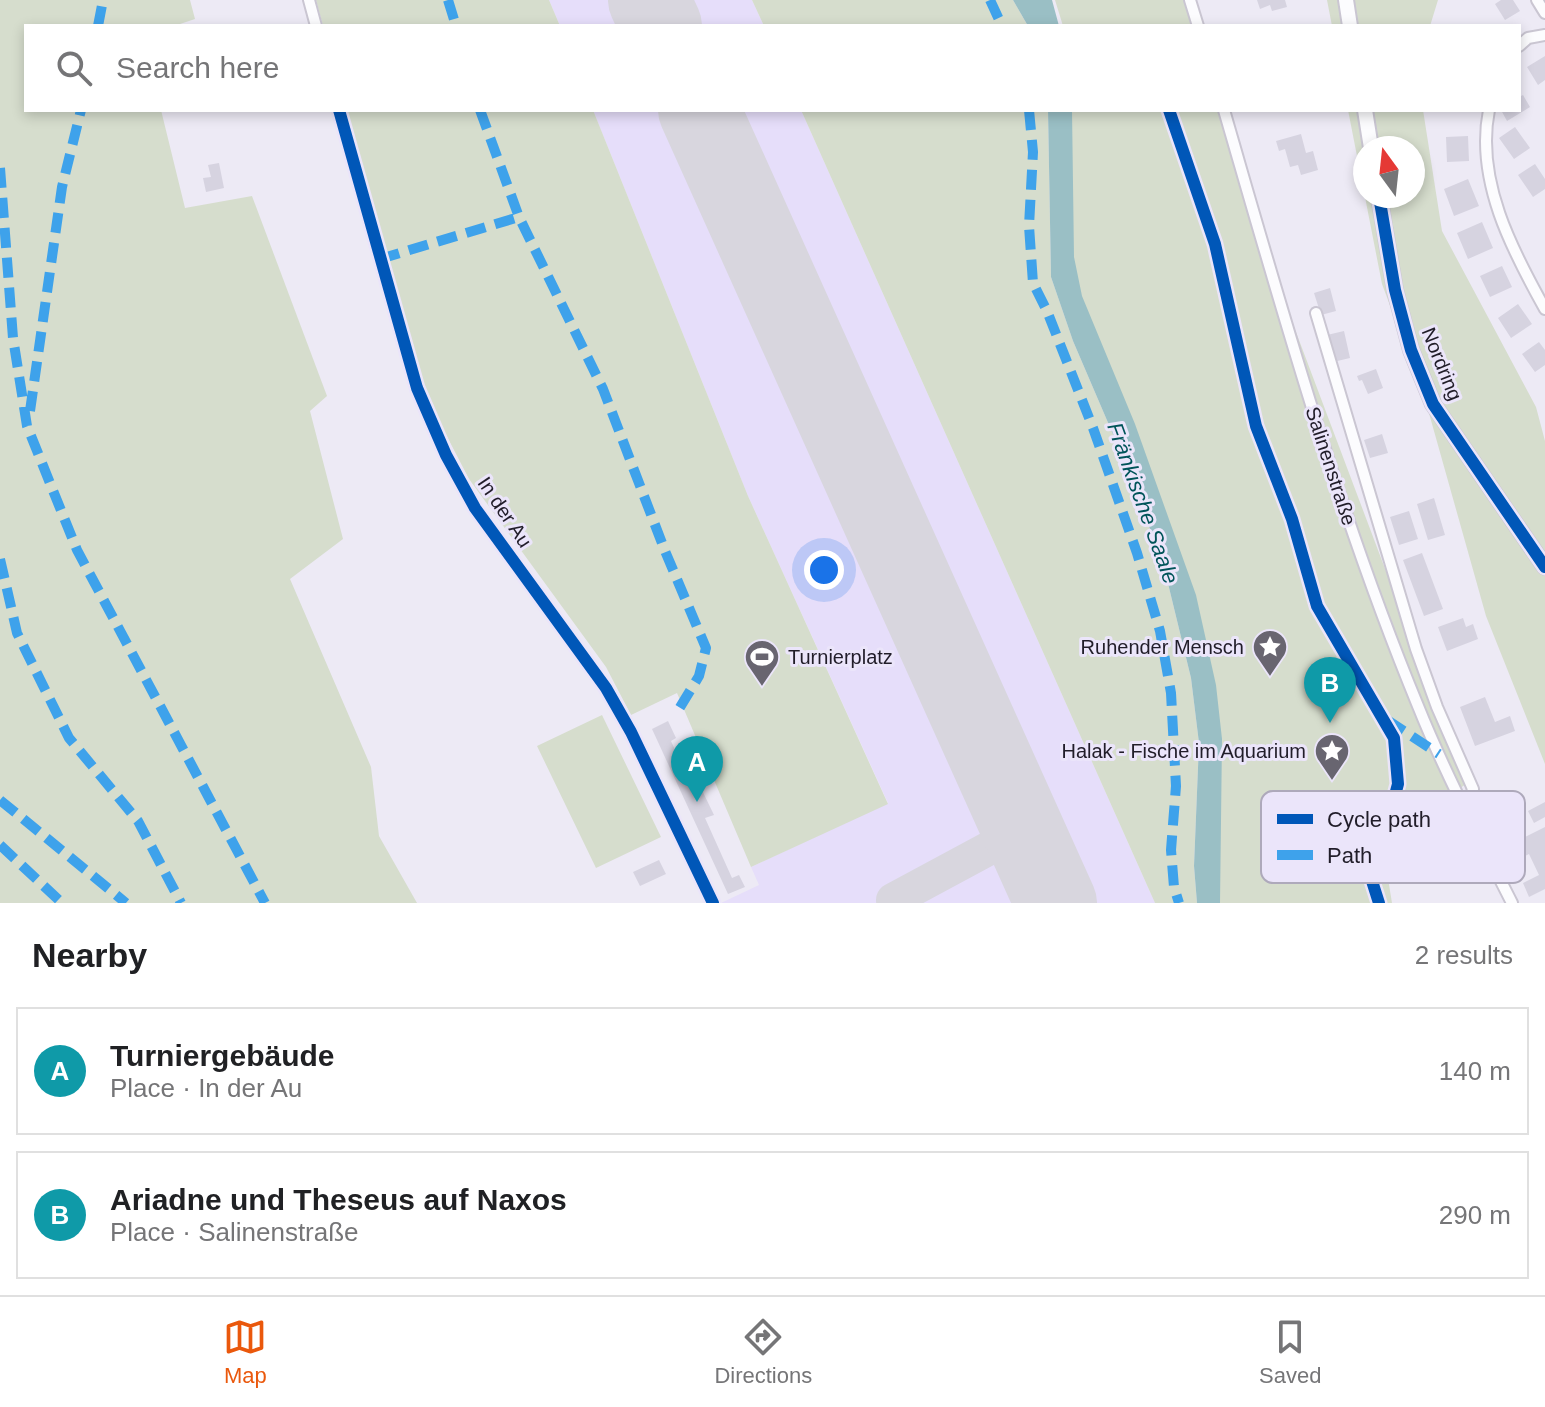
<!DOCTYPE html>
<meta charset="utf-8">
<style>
body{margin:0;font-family:Helvetica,sans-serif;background:#f6f6f6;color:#202124}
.compass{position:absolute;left:1353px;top:136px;width:72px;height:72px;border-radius:50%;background:#fff;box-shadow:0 4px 12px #0003;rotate:345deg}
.you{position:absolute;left:824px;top:570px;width:28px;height:28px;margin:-20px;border:6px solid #fff;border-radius:50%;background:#1a73e8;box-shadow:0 0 0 12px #1a73e833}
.badge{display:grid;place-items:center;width:52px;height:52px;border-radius:50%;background:#ea580c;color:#fff;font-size:26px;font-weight:700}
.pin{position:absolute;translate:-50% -66px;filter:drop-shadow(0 2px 4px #0008)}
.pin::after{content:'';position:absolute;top:42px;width:28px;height:24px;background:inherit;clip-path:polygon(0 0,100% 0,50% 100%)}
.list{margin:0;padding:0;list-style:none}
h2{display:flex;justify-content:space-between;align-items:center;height:104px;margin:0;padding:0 32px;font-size:34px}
h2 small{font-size:26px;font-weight:400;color:#757577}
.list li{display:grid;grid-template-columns:52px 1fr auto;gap:24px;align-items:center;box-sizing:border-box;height:128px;margin:0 16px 16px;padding:0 16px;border:2px solid #e0e0e0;border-radius:0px}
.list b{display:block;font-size:30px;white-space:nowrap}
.list p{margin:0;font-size:26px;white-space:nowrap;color:#757577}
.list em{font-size:26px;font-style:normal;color:#757577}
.icon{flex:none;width:44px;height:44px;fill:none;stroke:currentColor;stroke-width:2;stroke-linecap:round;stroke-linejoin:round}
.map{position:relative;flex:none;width:1545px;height:903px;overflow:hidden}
.search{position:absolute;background:#fff;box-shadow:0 4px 12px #0003;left:24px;right:24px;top:24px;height:88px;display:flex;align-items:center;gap:20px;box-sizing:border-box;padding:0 28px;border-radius:0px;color:#757577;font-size:30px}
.sheet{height:392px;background:#fff}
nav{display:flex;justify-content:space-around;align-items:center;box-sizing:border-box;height:112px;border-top:2px solid #e0e0e0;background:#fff;font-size:22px;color:#757577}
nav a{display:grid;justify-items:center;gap:4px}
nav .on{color:#ea580c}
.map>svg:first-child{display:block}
</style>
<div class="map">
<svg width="1545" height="903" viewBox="0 0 1545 903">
<rect width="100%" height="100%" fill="#edeaf5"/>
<path fill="#e6defa" d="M549,0H752L764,26H560Z
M593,110H801L1155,903H721L759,885L751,867L888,803L748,496Z"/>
<path fill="#d6ddcd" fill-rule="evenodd" d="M0,0H190L195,19L174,26H26V110H161L185,208L252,196L327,396L310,411L343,539L290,579L371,767L379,836L417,903H0Z
M316,0H549L560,26H323Z
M752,0H1013L1028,26H764Z
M1055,0H1184L1192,26H1063Z
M1327,0H1438L1430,26H1332Z
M346,110H593L748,496L888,804L751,867L677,693L631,715L606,667L469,479L426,396Z
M801,110H1048L1051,277L1073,341L1127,467L1164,567L1191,678L1199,743L1194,866L1197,903H1155Z
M1069,110H1219L1261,239L1466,784L1382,842L1392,903H1217L1207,678L1070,288Z
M1348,110H1423L1442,231L1536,407L1545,441V764L1486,616L1425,399L1382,284ZM1365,148H1413V196H1365Z
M602,715L661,837L596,868L537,746Z"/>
<path fill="#9abfc5" d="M1013,0H1052L1059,26H1028Z
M1048,110H1072L1074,257L1082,296L1135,424L1196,595L1216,685L1222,739L1220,903H1197L1194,866L1199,743L1191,678L1164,567L1127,467L1073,341L1051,277Z"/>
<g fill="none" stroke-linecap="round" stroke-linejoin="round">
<path stroke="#d8d6de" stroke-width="34" d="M893,900L1023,830"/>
<path stroke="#d8d6de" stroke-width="82" d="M649,0L661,26
M699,110L1056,903"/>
</g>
<path fill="#d6d3e0" d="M1257,0H1285L1287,7L1272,11L1270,5L1260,9Z
M1501,0H1513L1520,11L1505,20L1495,4Z
M1545,56V80L1538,85L1527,67Z
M1523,95L1530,107L1507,121L1501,110H1519V97Z
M1515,127L1530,148L1514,159L1499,138Z
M1301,134L1306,153L1313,151L1318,170L1301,175L1298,165L1290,167L1285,149L1279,151L1276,141Z
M1468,136L1469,161L1447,162L1446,137Z
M219,163L224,188L206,192L203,178L211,177L208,165Z
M1535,164L1545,179V189L1533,197L1518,175Z
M1468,179L1479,206L1454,216L1444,189Z
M1482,222L1493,248L1468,259L1457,233Z
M1502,266L1512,287L1490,297L1480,276Z
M1330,288L1336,311L1321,315L1314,293Z
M1518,304L1532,324L1511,338L1498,318Z
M1344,331L1350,358L1333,362L1327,335Z
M1539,342L1545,350V365L1535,372L1522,354Z
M1376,369L1383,388L1368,394L1362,380L1359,381L1357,376Z
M1382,434L1388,453L1370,458L1364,440Z
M1434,498L1445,535L1428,540L1417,504Z
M1409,511L1418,539L1399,545L1390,517Z
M1422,553L1443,609L1424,616L1403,560Z
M1463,618L1466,627L1473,624L1478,639L1447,651L1438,627Z
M1485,697L1495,722L1510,716L1515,731L1475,746L1460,707Z
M668,721L676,738L671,741L693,789L700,786L714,815L705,818L732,878L739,875L745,887L728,894L652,729Z
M1545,802V817L1534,823L1528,811Z
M1545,827V889L1529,897L1523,883L1539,875L1529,854L1513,862L1505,847Z
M659,860L666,874L640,886L633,872Z"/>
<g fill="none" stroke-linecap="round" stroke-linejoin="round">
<defs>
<path id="minor" d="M309,0L316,26
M1190,0L1198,26
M1537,0L1545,13
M1519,46L1528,38L1545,35
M339,110L417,388L446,455L475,508L606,688L631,732L713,903
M1224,110C1282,310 1338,512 1418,706C1445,773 1479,838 1512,903
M1489,110C1475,180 1512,250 1545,309
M1316,313L1416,649L1437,707L1473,789L1466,813"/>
<path id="secondary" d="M1346,0L1350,26
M1365,110L1371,148
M1379,196L1395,290L1411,350L1433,404L1545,567"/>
</defs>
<use href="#minor" stroke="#cac6d2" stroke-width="14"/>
<use href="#secondary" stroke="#cac6d2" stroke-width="18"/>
<use href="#minor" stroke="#fcfcfe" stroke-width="10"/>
<use href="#secondary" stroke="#fcfcfe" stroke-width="14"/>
<path stroke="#3ea2eb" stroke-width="10" stroke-dasharray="20 10" stroke-linecap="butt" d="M448,0L456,26
M990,0L1002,26
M98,26L103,0
M480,110L519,217L603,389L665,551L706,648L699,676L679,709
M1029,110L1033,152L1029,226L1033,283L1047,311L1093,428L1137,553L1160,631L1171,693L1176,786L1171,850L1174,887L1179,903
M0,168L13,338L27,426L77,550L265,903
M380,259L519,217
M30,411L62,187L81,110
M0,559L17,633L69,738L138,821L181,903
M1387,720L1439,754
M0,800L126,903
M0,845L62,903"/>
<defs>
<path id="cycleway" d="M339,110L417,388L446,455L475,508L606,688L631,732L713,903
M1169,110L1215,244L1256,426L1292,519L1317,606L1394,738L1398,784L1372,881L1379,903
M1379,196L1395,290L1411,350L1433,404L1545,567
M1378,866L1397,846L1466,813"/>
</defs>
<use href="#cycleway" stroke="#ebe5fa" stroke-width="17"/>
<use href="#cycleway" stroke="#0057b8" stroke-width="12"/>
</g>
<defs>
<symbol id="sight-pin" viewBox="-11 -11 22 30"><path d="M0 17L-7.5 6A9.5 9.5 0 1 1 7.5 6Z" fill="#686570" stroke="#ebe5fa"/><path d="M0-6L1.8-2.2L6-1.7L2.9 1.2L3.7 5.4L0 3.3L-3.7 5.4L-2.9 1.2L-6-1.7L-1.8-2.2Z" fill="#fff"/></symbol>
<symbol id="stadium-pin" viewBox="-11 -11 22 30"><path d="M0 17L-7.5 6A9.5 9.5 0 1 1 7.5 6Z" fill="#686570" stroke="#ebe5fa"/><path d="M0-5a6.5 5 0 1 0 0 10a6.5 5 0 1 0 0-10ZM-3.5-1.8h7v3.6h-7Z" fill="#fff"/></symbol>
</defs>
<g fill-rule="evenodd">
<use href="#sight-pin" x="1250" y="627" width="40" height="54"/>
<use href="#stadium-pin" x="742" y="637" width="40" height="54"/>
<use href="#sight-pin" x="1312" y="731" width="40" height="54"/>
</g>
<g text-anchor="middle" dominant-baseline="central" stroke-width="6" stroke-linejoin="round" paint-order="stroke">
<g font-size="20" fill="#211d29" stroke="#ebe5fa">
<text transform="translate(1442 364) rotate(68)">Nordring</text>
<text transform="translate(1331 466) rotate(72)">Salinenstraße</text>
<text transform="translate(505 512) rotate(56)">In der Au</text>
</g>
<g font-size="20" fill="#211d29" stroke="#ebe5fa" text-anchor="end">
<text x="1244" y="647">Ruhender Mensch</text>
<text x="788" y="657" text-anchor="start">Turnierplatz</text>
<text x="1306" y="751">Halak - Fische im Aquarium</text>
</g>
<g font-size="22" font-style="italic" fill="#005459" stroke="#ebe5fa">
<text transform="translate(1143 503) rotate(70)">Fränkische Saale</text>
</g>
</g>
<rect x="1261" y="791" width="264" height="92" rx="12" fill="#ebe5fa" stroke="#aea9bb" stroke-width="2"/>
<rect x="1277" y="814" width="36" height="10" fill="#0057b8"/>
<rect x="1277" y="850" width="36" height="10" fill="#3ea2eb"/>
<g font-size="22" fill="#211d29">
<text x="1327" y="827">Cycle path</text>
<text x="1327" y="863">Path</text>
</g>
</svg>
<svg class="compass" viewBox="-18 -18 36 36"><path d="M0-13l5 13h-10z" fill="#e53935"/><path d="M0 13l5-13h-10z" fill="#757577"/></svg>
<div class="you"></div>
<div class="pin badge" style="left:697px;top:802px;background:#0f9aa8">A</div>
<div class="pin badge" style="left:1330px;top:723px;background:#0f9aa8">B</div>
<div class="search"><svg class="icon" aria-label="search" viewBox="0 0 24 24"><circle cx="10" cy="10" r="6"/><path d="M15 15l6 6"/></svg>Search here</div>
</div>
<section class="sheet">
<h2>Nearby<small>2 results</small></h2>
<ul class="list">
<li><span class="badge" style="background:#0f9aa8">A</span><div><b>Turniergebäude</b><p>Place · In der Au</p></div><em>140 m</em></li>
<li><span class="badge" style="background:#0f9aa8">B</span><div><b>Ariadne und Theseus auf Naxos</b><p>Place · Salinenstraße</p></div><em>290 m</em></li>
</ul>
</section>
<nav>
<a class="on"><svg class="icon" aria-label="map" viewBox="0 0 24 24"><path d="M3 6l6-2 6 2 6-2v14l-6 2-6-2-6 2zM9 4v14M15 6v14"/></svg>Map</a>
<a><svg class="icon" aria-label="directions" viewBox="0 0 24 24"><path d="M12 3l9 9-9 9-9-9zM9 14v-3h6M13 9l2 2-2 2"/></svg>Directions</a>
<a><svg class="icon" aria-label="saved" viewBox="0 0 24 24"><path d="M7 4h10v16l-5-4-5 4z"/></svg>Saved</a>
</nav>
